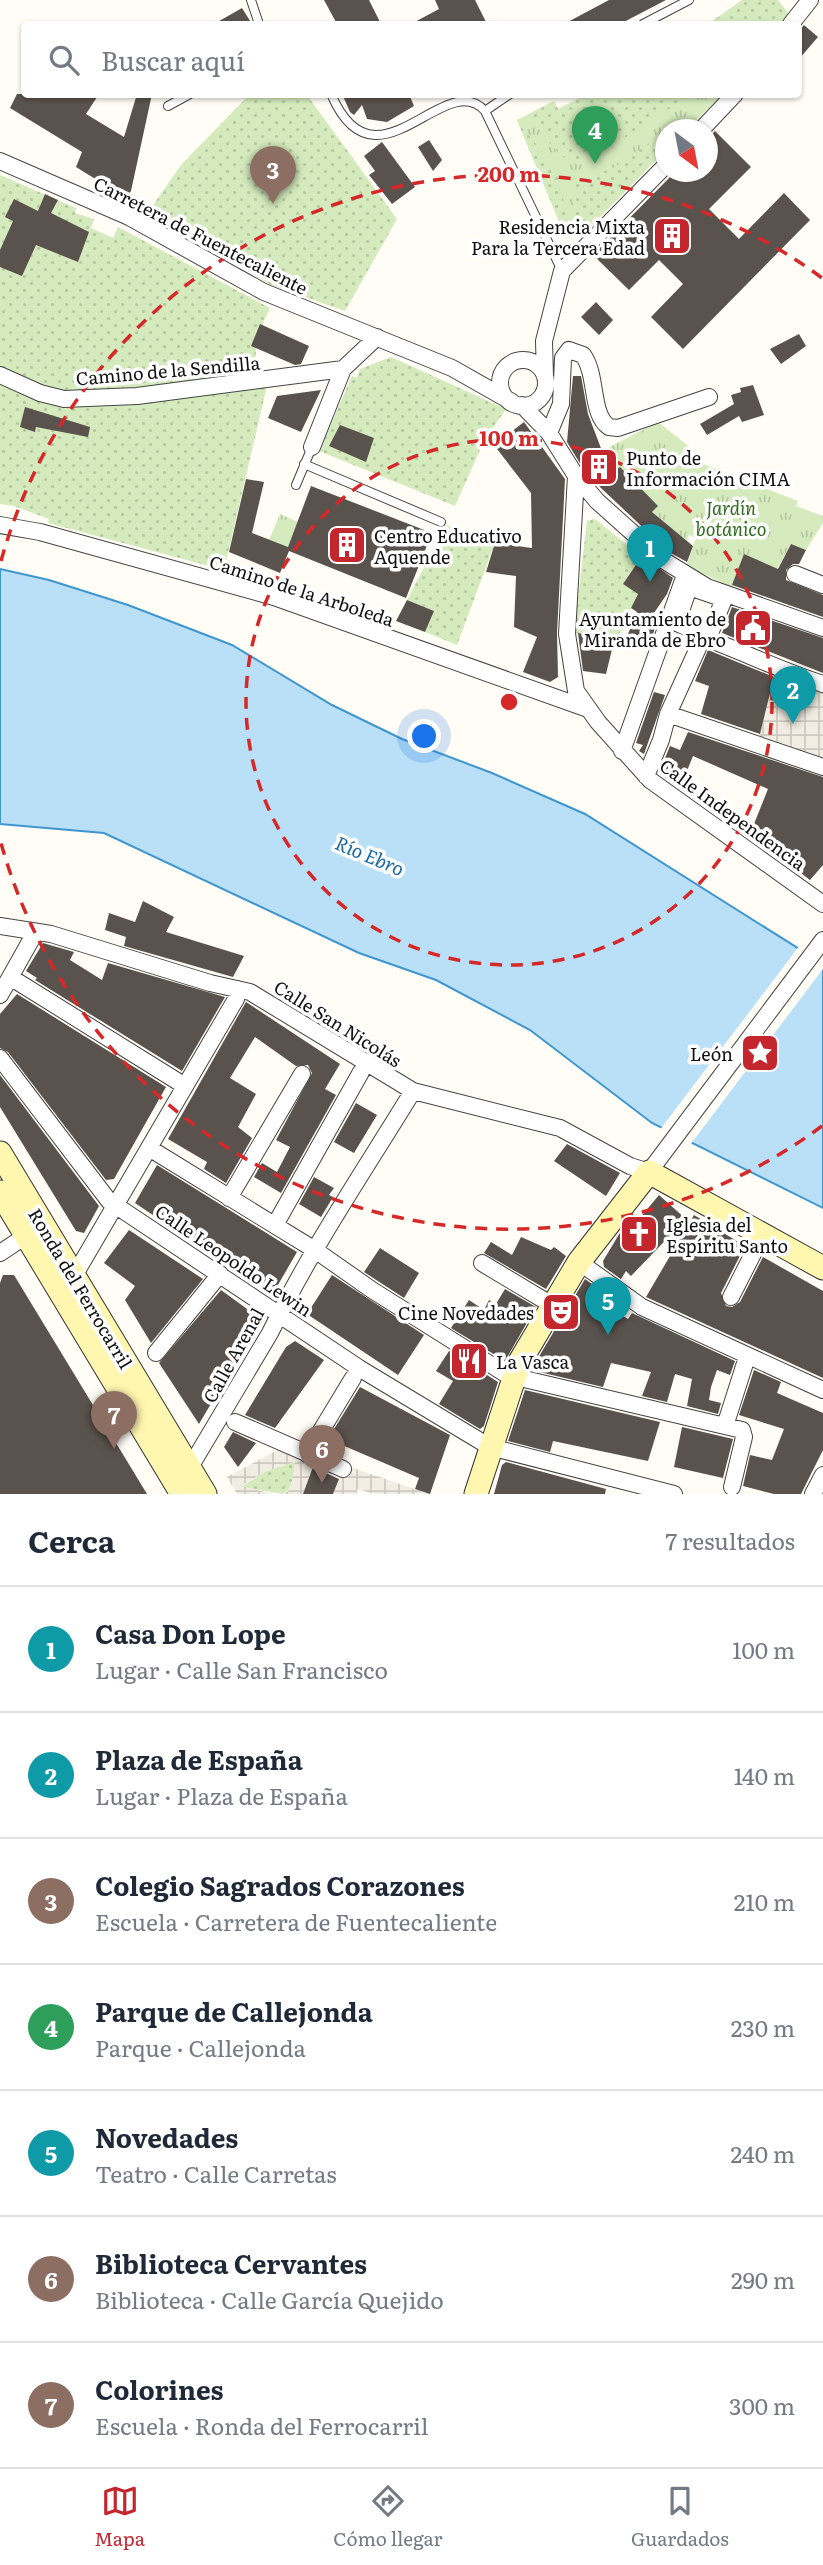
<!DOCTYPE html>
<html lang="es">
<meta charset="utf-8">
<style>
body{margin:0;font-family:Literata,serif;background:#f6f6f7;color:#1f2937}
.compass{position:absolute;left:655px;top:119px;width:63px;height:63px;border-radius:50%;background:#fff;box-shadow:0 2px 5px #0004;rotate:148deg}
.you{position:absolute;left:425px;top:737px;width:24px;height:24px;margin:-18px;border:5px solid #fff;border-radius:50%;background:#1a73e8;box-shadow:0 0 0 10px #1a73e833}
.badge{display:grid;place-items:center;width:46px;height:46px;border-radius:50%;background:#c4262e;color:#fff;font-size:23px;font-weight:700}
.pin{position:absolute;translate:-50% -58px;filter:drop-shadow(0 2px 4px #0008)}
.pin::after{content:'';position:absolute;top:37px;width:24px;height:21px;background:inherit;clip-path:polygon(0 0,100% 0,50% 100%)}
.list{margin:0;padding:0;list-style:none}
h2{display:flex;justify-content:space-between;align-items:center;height:91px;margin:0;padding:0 28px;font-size:30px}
h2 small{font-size:23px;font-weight:400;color:#747a83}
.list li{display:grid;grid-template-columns:46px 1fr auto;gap:21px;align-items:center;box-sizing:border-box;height:126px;padding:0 28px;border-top:2px solid #e0e1e3}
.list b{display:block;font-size:26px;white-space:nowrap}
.list p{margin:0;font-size:23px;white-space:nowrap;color:#747a83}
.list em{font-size:23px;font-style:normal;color:#747a83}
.icon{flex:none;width:38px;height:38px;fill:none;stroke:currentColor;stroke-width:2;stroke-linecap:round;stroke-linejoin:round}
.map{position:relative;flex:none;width:823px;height:1494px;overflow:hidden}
.search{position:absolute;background:#fff;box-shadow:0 2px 5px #0004;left:21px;right:21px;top:21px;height:77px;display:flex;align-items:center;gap:18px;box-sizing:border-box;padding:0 24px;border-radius:7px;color:#747a83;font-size:26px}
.sheet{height:973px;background:#fff}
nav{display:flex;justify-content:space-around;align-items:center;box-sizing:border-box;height:98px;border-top:2px solid #e0e1e3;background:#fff;font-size:19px;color:#747a83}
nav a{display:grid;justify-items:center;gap:4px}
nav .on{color:#c4262e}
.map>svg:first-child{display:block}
</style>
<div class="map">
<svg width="823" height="1494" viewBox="0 0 823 1494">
<defs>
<pattern id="grass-tufts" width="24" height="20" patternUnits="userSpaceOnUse" patternTransform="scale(1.75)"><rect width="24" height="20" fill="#d5ebbd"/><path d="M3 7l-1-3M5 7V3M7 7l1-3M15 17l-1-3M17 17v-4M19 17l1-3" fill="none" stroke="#b6c8a1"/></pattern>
<pattern id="garden-dots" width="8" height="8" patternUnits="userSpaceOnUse" patternTransform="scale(1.75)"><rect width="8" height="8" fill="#d5ebbd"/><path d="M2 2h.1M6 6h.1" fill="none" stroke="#b6c8a1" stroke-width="1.8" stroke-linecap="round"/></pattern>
<pattern id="plaza-grid" width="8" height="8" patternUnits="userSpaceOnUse" patternTransform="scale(1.75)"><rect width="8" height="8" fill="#f1ede2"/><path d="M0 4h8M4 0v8" fill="none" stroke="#cecac1"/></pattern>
</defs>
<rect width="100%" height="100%" fill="#fffdf5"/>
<path fill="url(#grass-tufts)" d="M586,95H722L687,129L666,130L665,151L579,238L569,233L566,238L517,120L554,101L558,109Z
M658,422L701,456L703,464L798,501L796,506L823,516V523L806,550L791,544L777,569L744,555L732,587L686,566L696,538L689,535L687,541L652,512L658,506L602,451Z
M280,514L298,522L288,547L269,540Z"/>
<path fill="url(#garden-dots)" d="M742,0H778L789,14L780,24H708Z
M307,95L397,219L345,311L271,285L149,211L181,165L249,95Z
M586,95V94L690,95L628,136L577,164C556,158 542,131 529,114L554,101L558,109Z
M517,120L555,168L560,179L569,232L566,238Z
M665,132V151L579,238L572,189L575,183L615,167Z
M0,175L76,208L75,213L94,219L91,228L113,238L118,227L270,308L252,346L256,348L255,375L129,391L58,392L0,368Z
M391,357L506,409L484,441L455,506L319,451L352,376L357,378L360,369Z
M0,382L29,395L267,386L224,570L48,523L49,519L14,506L0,504Z
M595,519L642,557L623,584L638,594L616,641L574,633L586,529L587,521Z
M446,525L495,543L457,645L425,632L434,611L407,600Z
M296,1462C294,1473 294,1488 283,1494L241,1487L266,1471Z"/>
<path fill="url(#plaza-grid)" d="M775,674L823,680V775L757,745Z
M279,1449L315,1463L303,1494H283L288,1491L293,1478L295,1462L266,1471L241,1486L273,1494H237L227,1477Z
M345,1465L429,1494H374L358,1489L356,1494H333Z"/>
<path fill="#b9e0f7" stroke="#3f96cf" stroke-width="2" d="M0,569L49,580L128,605L232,645L332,705L402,739L492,773L585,814L823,964V1208L652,1123L530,1030L436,980L359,953L104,833L0,824Z"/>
<path fill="#fffdf5" d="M800,945L823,960V969L690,1145L659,1131Z"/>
<path fill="#5a524d" d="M324,0H369L381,24H337Z
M435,0H475L487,24H411L439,9Z
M609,0H666L620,24H564Z
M242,8L252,24H214Z
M804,25L818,37L799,59V31Z
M17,94H99L86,114L124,137L137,94H152L131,191L126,198L76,167L82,152L10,108Z
M350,94H409L414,106L387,122L367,119L362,105L354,115L350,112L343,96Z
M715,131L751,167L709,209L739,239L784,193L810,220L683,349L651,317L683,284L659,260L629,290L593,255L675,172H708V139Z
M429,140L442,160L433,171L418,147Z
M382,142L415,187L392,204L369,175L375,171L364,156Z
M45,194L58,200L51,213L89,232L78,262L36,245L22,276L0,267V250L13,221L5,217L14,199L38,211Z
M596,302L613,320L599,335L581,317Z
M260,324L309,346L301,364L295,365L251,346Z
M799,334L806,346L781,364L770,349Z
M573,376H581L588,414L602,451L617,469L620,467L658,506L652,512L693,546L687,562L669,552L601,488L584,470L567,442Z
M753,385L764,415L742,422L739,416L707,435L700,424L734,404L731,395L741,392L740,388Z
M321,390L301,432L268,418L277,396Z
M25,407L90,427L88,437L36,427L35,432L20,427Z
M524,422L565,479L557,633L558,677L550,682L523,672L537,637L514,627L516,576L486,572L495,543L532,548L531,493L494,445Z
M340,425L374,438L366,462L329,446Z
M246,479L264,482L252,533L288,547L311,486L432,533L406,598L289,551L280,573L229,552Z
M791,544L806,550L799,564H793L786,570V580L823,595V617L732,585L744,554L778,569Z
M642,556L673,578L667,594L654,613L659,616L651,640L628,634L637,612L631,608L638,594L623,584Z
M407,600L434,611L425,632L396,621Z
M732,607L823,638V673L722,633Z
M578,633L614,641L606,674L583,671Z
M708,650L774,677L760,734L701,714L709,686L695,681Z
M654,692L665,695L644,754L639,751L643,745L636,743Z
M688,732L823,777V865L810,880L750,834L768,789L693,756L680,788L659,773L670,746L680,750Z
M143,901L174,917L166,932L244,956L233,977L124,946L126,937L105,930L109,913L135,922Z
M43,943L74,952L70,960L102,980L108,963L225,997L182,1071L35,980L37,978L26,971Z
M17,994L166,1087L114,1179L106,1180L8,1052L0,1048V1014Z
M246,1002L340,1064L325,1089L336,1095L281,1193L254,1177L262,1163L277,1172L290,1147L276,1140L312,1073L308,1065L296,1066L255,1037L230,1078L256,1094L238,1127L252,1138L226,1183L204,1169L207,1162L168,1139Z
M0,1075L99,1206L84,1233L76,1231L0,1107Z
M356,1103L377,1115L354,1153L334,1142Z
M567,1144L620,1173L606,1196L554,1161Z
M157,1165L297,1252L275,1290L269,1293L135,1203Z
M314,1177L334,1188L329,1195L333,1197L321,1217L299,1204Z
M659,1195L686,1219L631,1276L626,1271L621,1279L604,1267L603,1261L624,1226L629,1231Z
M694,1215L745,1246L721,1293L726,1306L732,1307L740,1302L763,1257L823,1291V1378L646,1297Z
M129,1230L203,1279L151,1343L125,1300L135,1286L104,1263Z
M521,1237L551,1250L554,1247L566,1256L546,1289L484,1253L491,1242L512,1255Z
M380,1248L419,1273L404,1298L364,1272Z
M3,1275H14L147,1494H0V1283Z
M332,1275L424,1335L398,1375L307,1314Z
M585,1279L610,1297L605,1305L628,1319L632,1313L735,1361L730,1375L717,1370L711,1387L709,1400L721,1403L718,1414L687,1406L692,1379L675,1374L667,1402L642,1396L651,1372L611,1363L603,1387L531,1370Z
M505,1289L536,1307L505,1361L451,1328L469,1300L484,1310L489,1300L496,1304Z
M221,1290L261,1319L199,1424L159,1363Z
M295,1341L324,1360L275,1428L245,1415L286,1347Z
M449,1351L498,1382L484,1426L480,1429L439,1404L453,1381L436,1371Z
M754,1370L781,1382L777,1393L823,1413V1450L801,1494H774L743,1486L750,1455L772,1460L784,1429L739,1415Z
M360,1387L450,1435L430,1494L415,1489L419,1478L328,1439Z
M525,1390L660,1422L648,1461L553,1441L550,1452L508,1441Z
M682,1427L733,1439L723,1478L674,1467Z
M233,1432L256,1443L238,1467L224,1447Z
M506,1462L606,1489L605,1494H494L502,1465Z
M313,1467L339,1479L333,1494H303Z"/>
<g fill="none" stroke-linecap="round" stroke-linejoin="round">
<defs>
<path id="lane" d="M251,0L259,24
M643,24L689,0
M331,94C376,198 445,66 485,111
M510,94L485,111L562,271
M168,106L190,94
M304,464L441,522
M296,485L312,447"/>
<path id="street" d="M791,24L810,0
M701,130L735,94
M0,161L129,217L264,292L452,368L512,402
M500 383a23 23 0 1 1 46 0a23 23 0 1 1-46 0Z
M0,375L40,393L64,399L137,396L343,369L377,337
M545,377L544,341L562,271L666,165
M522,405L549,433L576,476L597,501L663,560L707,587L823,628
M549,433L561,404L563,358L569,350L583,355C598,376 590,414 609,427L618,428L709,397
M312,447L343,369
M576,476L567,634L576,691L598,722L650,780L823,904
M0,525L40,532L274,597L588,709
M795,574L823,585
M689,587L724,599L711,631L699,633L677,623Z
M706,632L703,637C744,652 781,671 823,684
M668,714L823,767
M622,751L685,575
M646,776L661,740L668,714L703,637
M0,926L51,934L210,983L250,992L413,1091L560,1128L630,1166L649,1172L823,940
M10,977L185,1086
M0,995L31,940L39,932
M0,1058L109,1201L359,1368L490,1447L674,1494
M149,1148L315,1250L372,1290L504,1373
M229,1198L302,1074
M275,1225L361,1072
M0,1253L33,1231
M579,1262L642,1307L823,1390
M482,1263L547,1302
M74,1276L236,999L238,989
M731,1297L763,1234
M156,1353L220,1274
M520,1378L742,1430L744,1437L732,1487
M235,1422L343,1469
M725,1426L747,1357
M307,1454L353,1378
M186,1474L270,1333C311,1249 364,1171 413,1091
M813,1494L823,1475"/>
<path id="secondary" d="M0,1153L205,1494
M0,1192L182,1494
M476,1494L519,1363L579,1262L649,1172L823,1268"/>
</defs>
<use href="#lane" stroke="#444" stroke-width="10"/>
<use href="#street" stroke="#444" stroke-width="18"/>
<use href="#secondary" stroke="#333" stroke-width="25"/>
<use href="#lane" stroke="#fff" stroke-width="8"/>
<use href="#street" stroke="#fff" stroke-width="16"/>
<use href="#secondary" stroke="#fff6b0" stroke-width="23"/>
</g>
<g fill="none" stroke="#d62828" stroke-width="3.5" stroke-dasharray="12 9">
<circle cx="509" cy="702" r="263"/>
<path d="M822 1126A527 527 0 0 1 1 843M1 561A527 527 0 0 1 822 278"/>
</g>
<defs>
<symbol id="building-square" viewBox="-11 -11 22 22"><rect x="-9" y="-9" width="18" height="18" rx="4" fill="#c4262e" stroke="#fff"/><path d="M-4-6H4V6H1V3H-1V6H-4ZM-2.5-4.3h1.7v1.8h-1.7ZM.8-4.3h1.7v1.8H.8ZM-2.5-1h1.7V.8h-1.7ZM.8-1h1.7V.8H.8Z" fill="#fff"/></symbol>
<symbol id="civic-square" viewBox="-11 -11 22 22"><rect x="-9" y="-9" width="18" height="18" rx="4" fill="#c4262e" stroke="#fff"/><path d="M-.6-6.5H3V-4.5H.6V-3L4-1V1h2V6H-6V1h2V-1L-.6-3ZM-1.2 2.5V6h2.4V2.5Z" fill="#fff"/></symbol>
<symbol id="sight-square" viewBox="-11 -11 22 22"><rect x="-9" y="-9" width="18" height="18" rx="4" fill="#c4262e" stroke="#fff"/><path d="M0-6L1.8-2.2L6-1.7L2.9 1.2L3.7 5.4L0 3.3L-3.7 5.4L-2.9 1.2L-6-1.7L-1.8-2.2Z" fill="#fff"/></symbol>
<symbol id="church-square" viewBox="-11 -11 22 22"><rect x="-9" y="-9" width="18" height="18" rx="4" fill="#c4262e" stroke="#fff"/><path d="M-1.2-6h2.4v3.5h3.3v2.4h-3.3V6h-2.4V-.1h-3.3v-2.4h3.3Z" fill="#fff"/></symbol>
<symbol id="theatre-square" viewBox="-11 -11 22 22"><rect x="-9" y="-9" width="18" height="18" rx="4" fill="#c4262e" stroke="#fff"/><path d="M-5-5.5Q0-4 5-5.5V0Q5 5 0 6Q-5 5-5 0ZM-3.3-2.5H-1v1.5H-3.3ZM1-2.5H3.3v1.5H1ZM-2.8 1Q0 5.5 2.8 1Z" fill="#fff"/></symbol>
<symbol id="restaurant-square" viewBox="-11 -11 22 22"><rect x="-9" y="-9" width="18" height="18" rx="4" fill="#c4262e" stroke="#fff"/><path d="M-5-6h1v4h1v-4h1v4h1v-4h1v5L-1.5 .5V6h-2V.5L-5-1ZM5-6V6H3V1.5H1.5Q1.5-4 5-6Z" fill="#fff"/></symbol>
</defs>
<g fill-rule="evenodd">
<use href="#building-square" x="650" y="214" width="44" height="44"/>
<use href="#building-square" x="577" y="445" width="44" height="44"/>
<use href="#building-square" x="325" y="523" width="44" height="44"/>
<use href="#civic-square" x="731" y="606" width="44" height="44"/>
<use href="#sight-square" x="738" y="1031" width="44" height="44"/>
<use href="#church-square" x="617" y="1212" width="44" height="44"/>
<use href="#theatre-square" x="539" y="1290" width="44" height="44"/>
<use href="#restaurant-square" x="447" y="1339" width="44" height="44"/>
</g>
<g text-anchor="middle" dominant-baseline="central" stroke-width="7" stroke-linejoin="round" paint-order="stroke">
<g font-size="18" fill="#111" stroke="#fff" text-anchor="end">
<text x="645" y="226">Residencia Mixta<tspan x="645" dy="21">Para la Tercera Edad</tspan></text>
<text x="626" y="457" text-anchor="start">Punto de<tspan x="626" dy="21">Información CIMA</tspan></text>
<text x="374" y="535" text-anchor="start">Centro Educativo<tspan x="374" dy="21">Aquende</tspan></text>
<text x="726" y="618">Ayuntamiento de<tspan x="726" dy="21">Miranda de Ebro</tspan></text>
<text x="733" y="1053">León</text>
<text x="666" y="1224" text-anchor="start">Iglesia del<tspan x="666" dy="21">Espíritu Santo</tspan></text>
<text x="534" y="1312">Cine Novedades</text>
<text x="496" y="1361" text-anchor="start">La Vasca</text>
</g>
<g font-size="18" fill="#111" stroke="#fff">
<text transform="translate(201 235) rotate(27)">Carretera de Fuentecaliente</text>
<text transform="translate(168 370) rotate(-5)">Camino de la Sendilla</text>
<text transform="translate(302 590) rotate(18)">Camino de la Arboleda</text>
<text transform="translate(733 814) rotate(36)">Calle Independencia</text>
<text transform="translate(338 1023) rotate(32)">Calle San Nicolás</text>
<text transform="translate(234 1260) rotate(34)">Calle Leopoldo Lewin</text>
<text transform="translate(81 1288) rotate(59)">Ronda del Ferrocarril</text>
<text transform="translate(233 1355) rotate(-61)">Calle Arenal</text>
</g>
<g font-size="18" font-style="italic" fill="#2f6b1f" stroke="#fff">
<text x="731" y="507">Jardín<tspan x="731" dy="21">botánico</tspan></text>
</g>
<g font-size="19" font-style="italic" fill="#1768a6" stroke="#fff">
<text transform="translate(370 855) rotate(23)">Río Ebro</text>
</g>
</g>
<circle cx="509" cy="702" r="10" fill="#d62828" stroke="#fff" stroke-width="3.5"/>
<g font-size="21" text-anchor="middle" font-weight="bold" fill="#d62828" stroke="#fff" stroke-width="7" stroke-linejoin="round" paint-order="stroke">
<text x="509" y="182">200 m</text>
<text x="509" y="446">100 m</text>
</g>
</svg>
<svg class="compass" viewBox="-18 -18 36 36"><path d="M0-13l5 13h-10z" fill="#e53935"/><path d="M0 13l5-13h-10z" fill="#747a83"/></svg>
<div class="you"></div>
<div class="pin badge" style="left:650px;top:582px;background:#0f9aa8">1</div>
<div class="pin badge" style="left:793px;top:724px;background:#0f9aa8">2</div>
<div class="pin badge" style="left:273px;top:204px;background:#8d6e63">3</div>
<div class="pin badge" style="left:595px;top:164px;background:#2e9e5b">4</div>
<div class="pin badge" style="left:608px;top:1335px;background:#0f9aa8">5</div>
<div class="pin badge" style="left:322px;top:1483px;background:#8d6e63">6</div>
<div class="pin badge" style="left:114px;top:1449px;background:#8d6e63">7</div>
<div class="search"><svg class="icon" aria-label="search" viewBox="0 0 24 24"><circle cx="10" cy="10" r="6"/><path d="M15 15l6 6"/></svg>Buscar aquí</div>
</div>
<section class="sheet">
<h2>Cerca<small>7 resultados</small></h2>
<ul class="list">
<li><span class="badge" style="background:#0f9aa8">1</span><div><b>Casa Don Lope</b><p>Lugar · Calle San Francisco</p></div><em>100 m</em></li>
<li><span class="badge" style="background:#0f9aa8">2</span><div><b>Plaza de España</b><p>Lugar · Plaza de España</p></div><em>140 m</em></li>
<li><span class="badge" style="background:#8d6e63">3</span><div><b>Colegio Sagrados Corazones</b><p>Escuela · Carretera de Fuentecaliente</p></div><em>210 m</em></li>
<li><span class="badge" style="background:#2e9e5b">4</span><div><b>Parque de Callejonda</b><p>Parque · Callejonda</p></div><em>230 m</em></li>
<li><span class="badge" style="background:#0f9aa8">5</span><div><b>Novedades</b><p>Teatro · Calle Carretas</p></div><em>240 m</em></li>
<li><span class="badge" style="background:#8d6e63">6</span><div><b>Biblioteca Cervantes</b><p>Biblioteca · Calle García Quejido</p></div><em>290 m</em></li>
<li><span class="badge" style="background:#8d6e63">7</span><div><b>Colorines</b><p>Escuela · Ronda del Ferrocarril</p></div><em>300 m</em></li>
</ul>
</section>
<nav>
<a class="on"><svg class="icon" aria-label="map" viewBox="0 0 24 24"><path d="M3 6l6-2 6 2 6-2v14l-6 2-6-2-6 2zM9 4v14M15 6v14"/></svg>Mapa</a>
<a><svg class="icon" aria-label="directions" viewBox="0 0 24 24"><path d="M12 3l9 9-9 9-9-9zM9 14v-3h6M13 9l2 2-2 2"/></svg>Cómo llegar</a>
<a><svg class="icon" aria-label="saved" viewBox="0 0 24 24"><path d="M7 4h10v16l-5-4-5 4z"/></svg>Guardados</a>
</nav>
